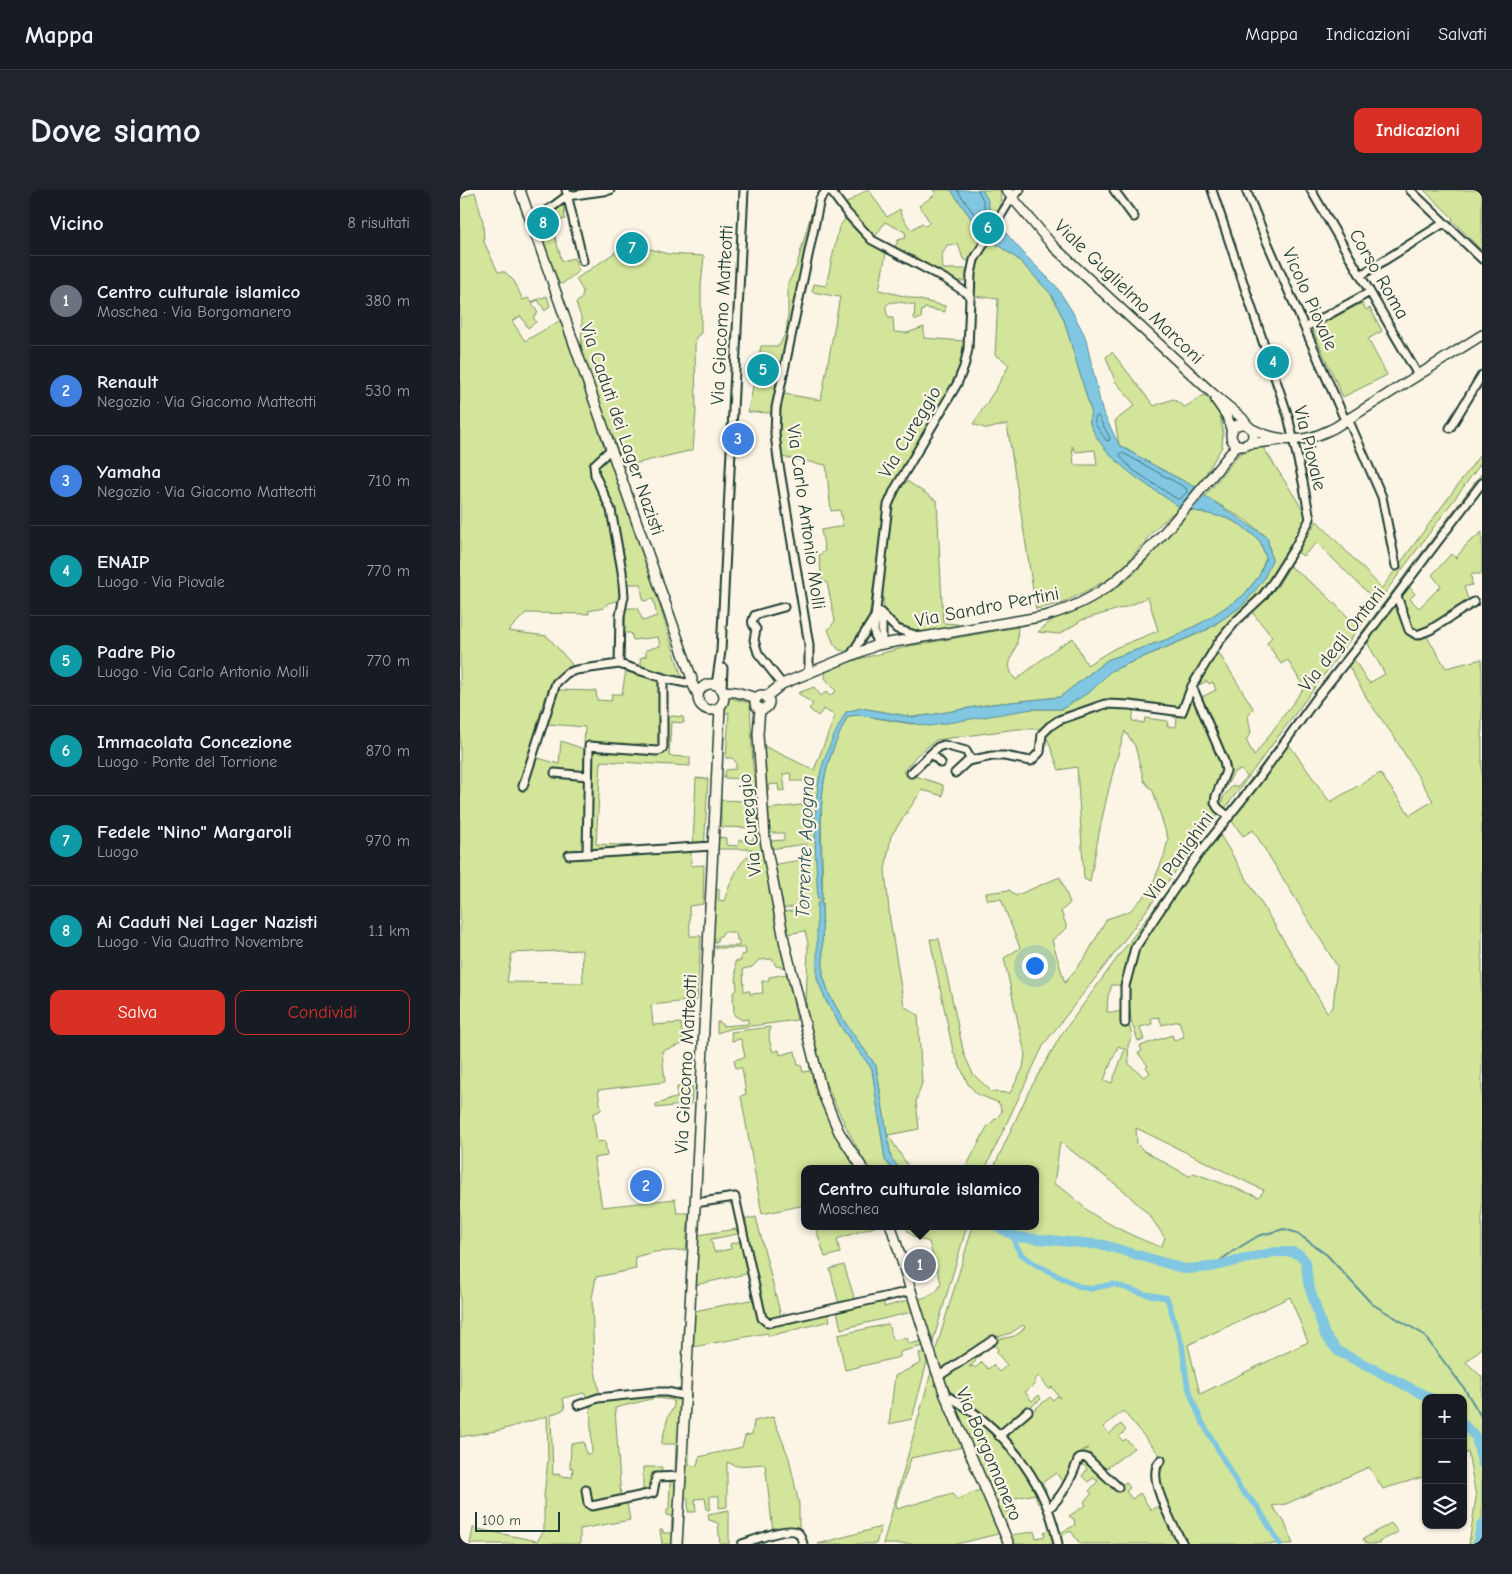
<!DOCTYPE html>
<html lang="it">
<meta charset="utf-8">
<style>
body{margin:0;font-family:"Comic Neue",sans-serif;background:#20242c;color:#f1f3f6}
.controls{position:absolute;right:15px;bottom:15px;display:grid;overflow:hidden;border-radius:10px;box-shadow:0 1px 4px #0004}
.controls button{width:45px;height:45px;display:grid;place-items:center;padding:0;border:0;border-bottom:1px solid #363941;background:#171b24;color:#f1f3f6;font:25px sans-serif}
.scale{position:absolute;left:15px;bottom:12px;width:85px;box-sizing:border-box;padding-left:5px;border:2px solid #1f3d34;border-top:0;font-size:14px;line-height:18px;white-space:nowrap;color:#1f3d34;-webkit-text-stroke:4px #fcf5e5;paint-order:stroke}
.you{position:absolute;left:574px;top:775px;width:18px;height:18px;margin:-12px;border:4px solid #fff;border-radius:50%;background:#1a73e8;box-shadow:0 0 0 8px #1a73e833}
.badge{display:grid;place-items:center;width:32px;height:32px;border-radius:50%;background:#d93025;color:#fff;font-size:16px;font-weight:700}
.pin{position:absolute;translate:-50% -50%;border:2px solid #fff;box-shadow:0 1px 5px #0006}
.popup{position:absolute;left:341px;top:975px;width:238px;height:65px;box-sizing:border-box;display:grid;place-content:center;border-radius:10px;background:#171b24;filter:drop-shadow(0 1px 4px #0005);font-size:16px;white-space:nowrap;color:#9ea1a6}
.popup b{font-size:19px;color:#f1f3f6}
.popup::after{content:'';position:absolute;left:50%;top:100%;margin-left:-10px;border:10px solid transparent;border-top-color:#171b24}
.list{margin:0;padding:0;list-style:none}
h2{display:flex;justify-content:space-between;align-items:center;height:65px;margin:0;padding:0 20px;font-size:21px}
h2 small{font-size:16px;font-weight:400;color:#9ea1a6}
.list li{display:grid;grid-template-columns:32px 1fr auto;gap:15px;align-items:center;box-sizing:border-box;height:90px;padding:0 20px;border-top:1px solid #363941}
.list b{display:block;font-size:19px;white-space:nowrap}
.list p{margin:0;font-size:16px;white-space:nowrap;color:#9ea1a6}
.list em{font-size:16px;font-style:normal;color:#9ea1a6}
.actions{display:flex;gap:10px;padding:15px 20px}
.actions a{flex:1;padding:11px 0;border:1px solid #d93025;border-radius:10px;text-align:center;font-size:18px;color:#d93025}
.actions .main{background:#d93025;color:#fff}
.icon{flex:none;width:28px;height:28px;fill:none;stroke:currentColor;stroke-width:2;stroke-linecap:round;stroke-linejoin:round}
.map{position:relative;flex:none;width:1022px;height:1354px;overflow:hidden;border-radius:10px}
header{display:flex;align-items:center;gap:30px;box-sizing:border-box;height:70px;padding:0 25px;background:#171b24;border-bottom:1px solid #363941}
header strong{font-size:24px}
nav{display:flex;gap:28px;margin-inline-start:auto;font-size:18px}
.intro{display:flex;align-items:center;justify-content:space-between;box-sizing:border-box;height:120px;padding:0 30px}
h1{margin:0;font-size:35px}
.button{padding:12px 22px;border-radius:10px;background:#d93025;color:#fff;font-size:18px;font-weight:700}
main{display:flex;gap:30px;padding:0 30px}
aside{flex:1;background:#171b24;border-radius:10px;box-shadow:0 1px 4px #0004}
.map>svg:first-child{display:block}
</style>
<header>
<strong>Mappa</strong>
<nav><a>Mappa</a><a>Indicazioni</a><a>Salvati</a></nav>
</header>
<div class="intro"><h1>Dove siamo</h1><a class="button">Indicazioni</a></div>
<main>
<aside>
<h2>Vicino<small>8 risultati</small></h2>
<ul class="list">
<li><span class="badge" style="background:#6b7280">1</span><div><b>Centro culturale islamico</b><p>Moschea · Via Borgomanero</p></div><em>380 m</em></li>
<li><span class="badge" style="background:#3f7fe0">2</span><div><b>Renault</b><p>Negozio · Via Giacomo Matteotti</p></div><em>530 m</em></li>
<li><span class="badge" style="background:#3f7fe0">3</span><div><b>Yamaha</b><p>Negozio · Via Giacomo Matteotti</p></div><em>710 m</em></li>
<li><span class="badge" style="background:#0f9aa8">4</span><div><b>ENAIP</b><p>Luogo · Via Piovale</p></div><em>770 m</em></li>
<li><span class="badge" style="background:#0f9aa8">5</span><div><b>Padre Pio</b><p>Luogo · Via Carlo Antonio Molli</p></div><em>770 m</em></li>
<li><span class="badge" style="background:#0f9aa8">6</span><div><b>Immacolata Concezione</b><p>Luogo · Ponte del Torrione</p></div><em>870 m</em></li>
<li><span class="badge" style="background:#0f9aa8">7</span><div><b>Fedele &quot;Nino&quot; Margaroli</b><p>Luogo</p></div><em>970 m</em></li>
<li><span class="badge" style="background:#0f9aa8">8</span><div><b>Ai Caduti Nei Lager Nazisti</b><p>Luogo · Via Quattro Novembre</p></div><em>1.1 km</em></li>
</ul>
<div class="actions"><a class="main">Salva</a><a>Condividi</a></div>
</aside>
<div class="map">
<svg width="1022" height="1354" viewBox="0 0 1022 1354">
<rect width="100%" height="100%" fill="#fcf5e5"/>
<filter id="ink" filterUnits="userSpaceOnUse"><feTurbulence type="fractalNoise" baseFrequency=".02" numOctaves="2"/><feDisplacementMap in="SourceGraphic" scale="10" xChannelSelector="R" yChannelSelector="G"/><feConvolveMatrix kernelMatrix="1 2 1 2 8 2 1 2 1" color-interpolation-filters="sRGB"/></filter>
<g filter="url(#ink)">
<path fill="#d2e59a" stroke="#789167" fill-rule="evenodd" d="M406,0H409L427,27L440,19L441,21L440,23L451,40L462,33L466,36L470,32L459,16L476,4L473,0H491L515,34L525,44L510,72L503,69L498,54L487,55L482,65L483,79H509L507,89L504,91H494L434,59L438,50L446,48L445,42L425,32L415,47L407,41L384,15Z
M522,0H541L540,19L535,31C529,25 529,10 522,0Z
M964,0H1022V61L992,30L993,28Z
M15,2L23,32L24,52L38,82H45L54,91L63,110L68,108L71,112L87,106L90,116L85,121L78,110L72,113L78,123L73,127L76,132L68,138L61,126L52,131L65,151L101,130L186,371L222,488L182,477L180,468L186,466V460L200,456L198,447L173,450L171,443H164L166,418H177L183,431L197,426L193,409L183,411L181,394H169L167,391L153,320L137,276L131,277L150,323L160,380L162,410L148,413L144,418L128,421L129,424L66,423L48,441L87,446L111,473L112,476C107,481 101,481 96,487C82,502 76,546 71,566L99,574L101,551L124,559V655L132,559L200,564V558L124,554L125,537L87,534L98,500L136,501L137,510L151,511L152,504H162L166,480L203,492L202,525L223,527L224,533L211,532L209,566L230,567V576L141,571L136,654L222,658L233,655L236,588L248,589L244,661H231V676L244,675L243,714L229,716L230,746H241L237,810L191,815L193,835L221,833L223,854L202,861L205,892L138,900L141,920L133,924L137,952L145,951L147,966L134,968L142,1017L215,1009L217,1023H229L226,1060L194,1062L175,1067L176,1079L136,1087L132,1108L134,1174L140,1207L207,1203L221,1208L218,1281L215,1280L216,1254H201L208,1227L214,1216L213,1210L195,1208L155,1218L161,1309L138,1318L167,1313L170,1330L120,1339V1354H10L13,1338L77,1351L84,1341V1306L88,1269L87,1226L41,1240L0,1247V9ZM122,760L123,793L47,792L52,763ZM124,1203L130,1212L132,1263L126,1264L124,1252L111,1254L110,1278H113L112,1287L99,1286V1284L93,1285L91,1225L105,1219L103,1208Z
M103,10L105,29L91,33L102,71L114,68L119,81L102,94L97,93L76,32Z
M353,17H357L311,223L288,222L301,156H319L326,142L328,125V93L336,78Z
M385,29L400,45L426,63L419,100L485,116V122L465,118L464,120H462L461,128L456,130L454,128L455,115C443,113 417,105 429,128H433L434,142L447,143L464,137V148L504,151L500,175L494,192L432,297L425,314L409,428L400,446L389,462L379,460L374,454L368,440L375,431L367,392L362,391L359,365L365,361L361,340L383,336L380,320L371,321L366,275L322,267C320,245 317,225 324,204L361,210L380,107L352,102L354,94L366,96L379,37Z
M528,48L559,70L591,104L604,130L631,221C630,226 629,232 631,236C646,271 690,297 720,317L696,338L665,375L647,390L603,413L576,419L547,234L527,239L513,234L537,197L549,175L541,168L535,165L538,109L514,106V73ZM612,256L616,262L635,260L637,275H614Z
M169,53L174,60L190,59L208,64L244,66L241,95V143L236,147L235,155L236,221L233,260L161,277L121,161L122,130L116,113L122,108L123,101L116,89Z
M902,113L906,120L910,118L922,141L908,149L927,185L883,207L852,139Z
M652,162L694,216L713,209L725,217L744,205L759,219L763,242L762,257L737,298L695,276L659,255L655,231L675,215L655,191L646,167Z
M801,254L849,329L811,389L781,421L754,456L732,496L738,509L756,500L753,492L749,494L747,491L739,495L757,460L793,518L788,526L791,543L786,550L794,566L844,498L828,470L821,474L807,453L812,447L792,422L817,397L830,376L864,403L895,434L914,409L857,353L843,366L837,362L857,331L922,398L1022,262V272L763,621L759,613L762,612L763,607L773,595L778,597L787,586L781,580L774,582L763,603H761L769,582L756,606L761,620L651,768L584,854L525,979H505L527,937L542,922L539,913L517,904L508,894L493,861L470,749H479L504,864L513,884L532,902L550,903L563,878L565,864L544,768L560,758L541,709L527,710L526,703L550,700L555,706L600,687L610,713L601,721L607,738L592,750L605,793L626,766L647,729L670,721L690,700L704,666L708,649L693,601L684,591L675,556L665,541C649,591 639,640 630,692L624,689L617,577L599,580L588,550L585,546L602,532L644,517H661L674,519L672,531L684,533L685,528L708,531L707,536L716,537L717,528L713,527L714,524L722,519L655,511L644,512L599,526L580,539H557L476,550L457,565L443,582L483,595V606L462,600L431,646L425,680L430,730L444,816L458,825L462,893L456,911L459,939L428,945L450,979H440L431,968L416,876L386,834L370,806L363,786L362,712L357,788L366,811L383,840L412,879L425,970L432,979H409L388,941L361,884L346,818L348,753L345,741L326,744L321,722L343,720L345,715L321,719L312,675L346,669V654L310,659V651L324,650V643H309L308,619L348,614L351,597L349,591H332L330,583L323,584L325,600L319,601L318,594L308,595L309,600H305L302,555L354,580L375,526L364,519L358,526L349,519L353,514L338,503L354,497L361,506L366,502L370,506L376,501L365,488L366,480L399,469L450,456L558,437C557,442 558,448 557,453C553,469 543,474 556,490L595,459L613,448L627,475L655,458L698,441L688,407L669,416L622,430L600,444L578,442L596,427L654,400L674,384L731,320L767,328L781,335L800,351L806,368L799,386L783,406L743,432L711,448L647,470L600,507L532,514L470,525L453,527L401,518L386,522L359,588L355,634L358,710H362C364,670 358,630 364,591C368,568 378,546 388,526L399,525L451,534L572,519H602L631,501L651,481L747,440L779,418L786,412L812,370L807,347L785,330L745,306L779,264Z
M1022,283V290L926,414L907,442L893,456L768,624L766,622Z
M447,291L477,311L483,433L498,434V437C464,442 449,448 424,420L422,395L431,321L438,301Z
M1022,342V384H1011L1012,395L1004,397L1009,412L1016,409L1019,415L966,445L986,478L1022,469V1158L1006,1172L1022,1187V1354H1009L1016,1307L1008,1262L1003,1265V1208H966V1286L923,1299L909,1277L826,1314L812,1316L824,1331L833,1354H725C714,1330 687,1294 703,1269L663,1221L643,1237L649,1244L661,1234L666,1240L659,1247L663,1251L666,1249L674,1258L643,1281L628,1267L619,1266L621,1263L629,1258L620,1261L601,1304L597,1310L590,1316L588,1311L597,1302L600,1303L604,1294L596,1283L582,1293L586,1299V1306C575,1284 561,1266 544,1247C539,1242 534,1235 528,1230C512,1217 489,1208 482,1186L521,1159V1165L515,1169L516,1171L509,1177L513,1176L515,1178L522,1172L528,1179L533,1175L539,1182L547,1175L536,1162L538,1160L536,1156L527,1157L528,1154C541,1143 552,1154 565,1137L563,1135L551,1143L530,1149L480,1183L474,1166L513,1036H575V979H533L569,901L601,845L660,764L763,626L765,628L763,632L742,657L673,753L662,795H652L648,806L647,822H661L664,837H670L672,847L668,855L669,874L684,887L690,883L686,877L688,876L678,863L682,861L680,856L712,845L714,850L724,847L719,831L702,835L699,827L691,828L692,834L680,837L684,850L678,851L671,830L668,805L670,786L677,759L719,695L759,643L867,822L873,817L877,776L793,640L783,646L770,629L828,553L870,612L920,583L950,625L973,611L935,548L909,512L887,473L893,468L909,493L925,484L908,454V449C922,431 935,412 947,394L955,404L950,409L959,418L981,396L972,385L991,364L996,368L1007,354ZM658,856L665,859L652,893L644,890ZM676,938L803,1000H804L799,1007L734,983L729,986L684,961L677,954ZM600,952L663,1000L690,1026L705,1048L701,1057C678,1049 654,1037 634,1025C620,1016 610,1001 594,994ZM830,1107L848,1152L740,1204L728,1155ZM579,1186L589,1199L592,1197L600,1208L597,1206L593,1210L590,1207L571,1222L568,1219L581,1209L579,1205L572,1211L565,1202L576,1193L574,1190Z
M271,508L290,513L293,578L296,590L298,627L300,629L314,726L326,778L316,776L312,769L299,770L292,777L283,779L284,801H290V804L303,803L302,791L309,790V787L327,784L337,830L269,839L257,843V832H260L263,836L288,834V829L282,830L274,825L273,803L277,800L275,771H281V765L286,764L285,758H255V756H279V750H277L276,742H263L261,746L258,747V751L253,753L255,699H259V710L264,711C268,699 275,681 283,671C288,665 290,668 292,659H258V647L266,648V655L278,656L279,650H293L294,638L261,637V610L283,611V604H290L291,597L283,596V589L264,588L266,580L276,579V572L272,568H266L269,522L263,525C263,517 263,512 271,508Z
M310,837L309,849L313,862L319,860L320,865L335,861L338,875H341L343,882L350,881L349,872H351L367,926L374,941L397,979H345V1015L302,1024L281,906L286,904L282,878H276L274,870L285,867L281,849L272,851L271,842Z
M231,896L233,897L231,914L196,918V914L204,912L206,910L217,908V897Z
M296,1027L321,1126L304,1130L280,1031Z
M355,1036H417L377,1049L380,1063L365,1067Z
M445,1036H507L471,1158L457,1110C467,1106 478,1105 481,1093L469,1052C459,1049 450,1047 445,1036Z
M276,1039L278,1044L251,1049L254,1062L271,1059L270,1054L282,1051L290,1083L235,1095L238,1045Z
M384,1075L395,1110L379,1114L370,1079Z
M443,1106L444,1107L424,1112V1117L449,1110L452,1122L381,1139L377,1121Z
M295,1109L300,1132C314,1142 352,1127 368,1122L370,1131L309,1146L307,1143L233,1157L234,1121Z
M428,1134L433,1150L447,1148L449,1154L462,1151L463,1156L440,1162V1167L385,1180L378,1145Z
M464,1162L467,1172L452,1229L429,1234L435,1186L461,1173L459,1163Z
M472,1179L503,1257L451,1268L436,1313L437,1319L493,1303L496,1310L522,1299L542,1343L497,1354H423Z
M499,1216C534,1240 569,1272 581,1313L578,1314L575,1304L542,1311L545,1322L552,1321L554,1328L543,1331L495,1218Z
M313,1227L329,1268L339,1314V1339L332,1338L313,1341L305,1274L276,1276L267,1272V1317L259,1318V1306H250V1319L247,1320L245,1308L235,1309L236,1322H228V1309L224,1308L227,1263H229V1275L237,1276L239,1267L282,1257L285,1246L292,1244L294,1231Z
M624,1269L661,1295L666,1292L670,1298L666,1301L672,1309L680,1303L691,1320L702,1314L721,1354H620L611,1341L601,1346L600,1343L615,1335L614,1329L609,1326L626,1315L624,1312L626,1310V1309L632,1304L629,1301L638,1291L633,1288L628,1292L622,1286L627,1279L620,1272Z
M183,1277H202C202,1289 193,1299 183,1303Z
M210,1292H215L214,1354H202L200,1340H203V1343H211L212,1326L207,1325V1319H209Z
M269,1320V1354H260L258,1333L249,1330L248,1324Z
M931,1333L938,1342L919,1352L920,1354H906L903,1349Z
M421,1337L416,1354H358Z
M592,1339L596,1354H553L549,1346C557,1343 566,1344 574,1341L576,1348L585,1346L584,1342Z"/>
<path fill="#81c7e2" stroke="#5a909c" d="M491,0H522L527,8L532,28L534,30L525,44L515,34Z
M537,33L566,66L596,96L612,121L625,146L642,220L659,255L695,276L737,298L720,317C689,296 646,272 631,236C629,232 630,225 631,221L604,130L591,104L559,70L528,48Z
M745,306L807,347L812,370L804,389L786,412L779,418L746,440L651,481L631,501L602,519H572L469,536L399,525L388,526C378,546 368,568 364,591C358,630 362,671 362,710H358C356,670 352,630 359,590C363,566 375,543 386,522L401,518L453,527L470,525L532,514L600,507L647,470L711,448L743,432L783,406L799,386L806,368L800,351L781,335L767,328L731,320Z
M362,712L363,786L370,806L386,834L416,876L431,968L440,979H432L425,970L412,879L383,840L366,811L357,788V713Z"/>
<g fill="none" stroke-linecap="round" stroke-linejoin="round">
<path stroke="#46747a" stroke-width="1" d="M497,0L519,31L525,35L527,30L523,10L518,0
M638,226L650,248L649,251L646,250L635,234V228Z
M663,263L726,298L727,302L720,309H717L673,280L660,266V264Z"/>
<path stroke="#5a909c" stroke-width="2" d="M751,1077L772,1062L798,1046L824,1039L837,1043L867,1065L912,1114L963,1144L1004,1198L1022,1228"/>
<path stroke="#81c7e2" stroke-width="5.5" d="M554,1045L555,1054L561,1064L575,1074L618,1096L630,1099L653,1094L685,1104L707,1108L722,1155L727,1193L733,1211L741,1230L781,1300L797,1316L820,1354"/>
<path stroke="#81c7e2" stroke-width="10" d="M537,1036L557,1047L644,1055L725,1079L751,1077L814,1062H832L840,1065L846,1072L848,1093L865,1145L878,1161L970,1208
M1003,1234L1016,1247L1022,1273
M1017,1354L1022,1334"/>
<defs>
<path id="minor" d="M106,0L123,71
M370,0L387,23L412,50L487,90L508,104L510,108
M654,0L674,27
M786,0L805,47L885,230
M851,0L958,185
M950,0L1022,69
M72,32L107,6L150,0
M901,85L984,33
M846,137L910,102
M888,229L922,307L936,376
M990,238L1022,185
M151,259L134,275L135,285L151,320L162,381L164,406L160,426L159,474
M937,406L949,440L957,445L970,440L1014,412
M420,422L437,439L461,447
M420,424L422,434V454
M417,455L414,442L415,428L428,315L435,299L497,194L504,177L508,159L511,84L514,70L552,7L560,0
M391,465L414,428
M348,483L349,474V455L318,269L315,244L316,218L360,9L367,0
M322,494L298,463L294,450L296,439C291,433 292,431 295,425L324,417
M256,495L261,461L284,0
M732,496L764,571L766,581L756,606L755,613L758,618L769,627
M262,499L263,478
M472,564L481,573
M95,583L128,586
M451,583L478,557L484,555L506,561L511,570
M495,583L508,571L532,566H544L571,571L580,562L582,544L590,536L599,530L645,514L670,515L722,522L732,496L758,453L776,431L802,407L813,392L835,357L850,329L843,292L828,226L752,0
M63,596L96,493L107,483L116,480L159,474L207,489L226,493L231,491
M127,664L252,656
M109,665L127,664L129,556L197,561L201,560L203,557V488
M665,833V796L675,758L696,726L734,670L796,592L856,509L903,450L1022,293
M235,1013L275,1007L302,1128L308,1133L451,1101
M479,1186L533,1150
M485,1205C542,1234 586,1291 598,1354
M118,1215L138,1208L194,1202H207L226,1206
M539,1246L568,1221
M701,1270C698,1273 696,1277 696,1281C693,1298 714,1338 723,1354
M126,1300L128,1313L132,1316L193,1303L196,1287L221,1286
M588,1319C602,1307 612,1287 618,1270L622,1267L627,1268L658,1297
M282,1354C292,1351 330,1335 338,1343C341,1345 342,1351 343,1354"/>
<path id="major" d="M60,0L232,489L231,491L238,505
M546,0L593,56L752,203L782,228L788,236
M756,210L767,226L772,242
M771 245a11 11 0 1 1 22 0a11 11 0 1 1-22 0Z
M790,238C809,248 832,253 852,247C860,245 867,241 874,238L1022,145
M787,254L821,250
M238 507a13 13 0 1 1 26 0a13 13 0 1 1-26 0Z
M263,501L276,502L297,508
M295 512a7 7 0 1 1 14 0a7 7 0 1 1-14 0Z
M306,507L322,494L417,455L585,426C643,410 672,379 710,336C732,311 753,285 774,259L780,255
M300,518L298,544L305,649L325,755L362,902L379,942L403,979
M431,1036L472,1168L485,1205L549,1354
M217,1354L226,1197L260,518"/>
</defs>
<use href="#minor" stroke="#1f3d34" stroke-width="11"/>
<use href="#major" stroke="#1f3d34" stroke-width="12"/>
<use href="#minor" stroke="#fcf5e5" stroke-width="7"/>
<use href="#major" stroke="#fcf5e5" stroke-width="9"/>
</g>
</g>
<g text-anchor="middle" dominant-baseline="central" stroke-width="4.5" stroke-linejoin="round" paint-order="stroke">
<g font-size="19" fill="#1f3d34" stroke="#fcf5e5">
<text transform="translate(919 84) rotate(60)">Corso Roma</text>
<text transform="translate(669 102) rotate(44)">Viale Guglielmo Marconi</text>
<text transform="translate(850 109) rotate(66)">Vicolo Piovale</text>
<text transform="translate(262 125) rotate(-87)">Via Giacomo Matteotti</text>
<text transform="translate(162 239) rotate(71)">Via Caduti dei Lager Nazisti</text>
<text transform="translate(450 242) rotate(-59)">Via Cureggio</text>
<text transform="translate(850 258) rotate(76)">Via Piovale</text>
<text transform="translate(346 327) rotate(82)">Via Carlo Antonio Molli</text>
<text transform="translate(527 417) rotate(-11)">Via Sandro Pertini</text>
<text transform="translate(882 449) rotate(-52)">Via degli Ontani</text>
<text transform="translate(290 635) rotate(-96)">Via Cureggio</text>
<text transform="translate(719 666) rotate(-54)">Via Panighini</text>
<text transform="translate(226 874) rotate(-87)">Via Giacomo Matteotti</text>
<text transform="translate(529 1264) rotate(67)">Via Borgomanero</text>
</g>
<g font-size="20" font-style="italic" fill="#335957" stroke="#fcf5e5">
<text transform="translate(345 657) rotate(-88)">Torrente Agogna</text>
</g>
</g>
</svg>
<div class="controls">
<button>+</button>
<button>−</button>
<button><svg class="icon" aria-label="layers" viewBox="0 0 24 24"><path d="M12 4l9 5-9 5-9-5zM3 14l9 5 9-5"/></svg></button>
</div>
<div class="scale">100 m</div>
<div class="you"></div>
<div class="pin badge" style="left:460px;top:1075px;background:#6b7280">1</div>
<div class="popup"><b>Centro culturale islamico</b>Moschea</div>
<div class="pin badge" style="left:186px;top:996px;background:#3f7fe0">2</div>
<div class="pin badge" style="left:278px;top:249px;background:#3f7fe0">3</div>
<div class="pin badge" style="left:813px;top:172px;background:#0f9aa8">4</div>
<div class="pin badge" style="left:303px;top:180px;background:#0f9aa8">5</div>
<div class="pin badge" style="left:528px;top:38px;background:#0f9aa8">6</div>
<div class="pin badge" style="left:172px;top:58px;background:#0f9aa8">7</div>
<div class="pin badge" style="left:83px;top:33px;background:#0f9aa8">8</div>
</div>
</main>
